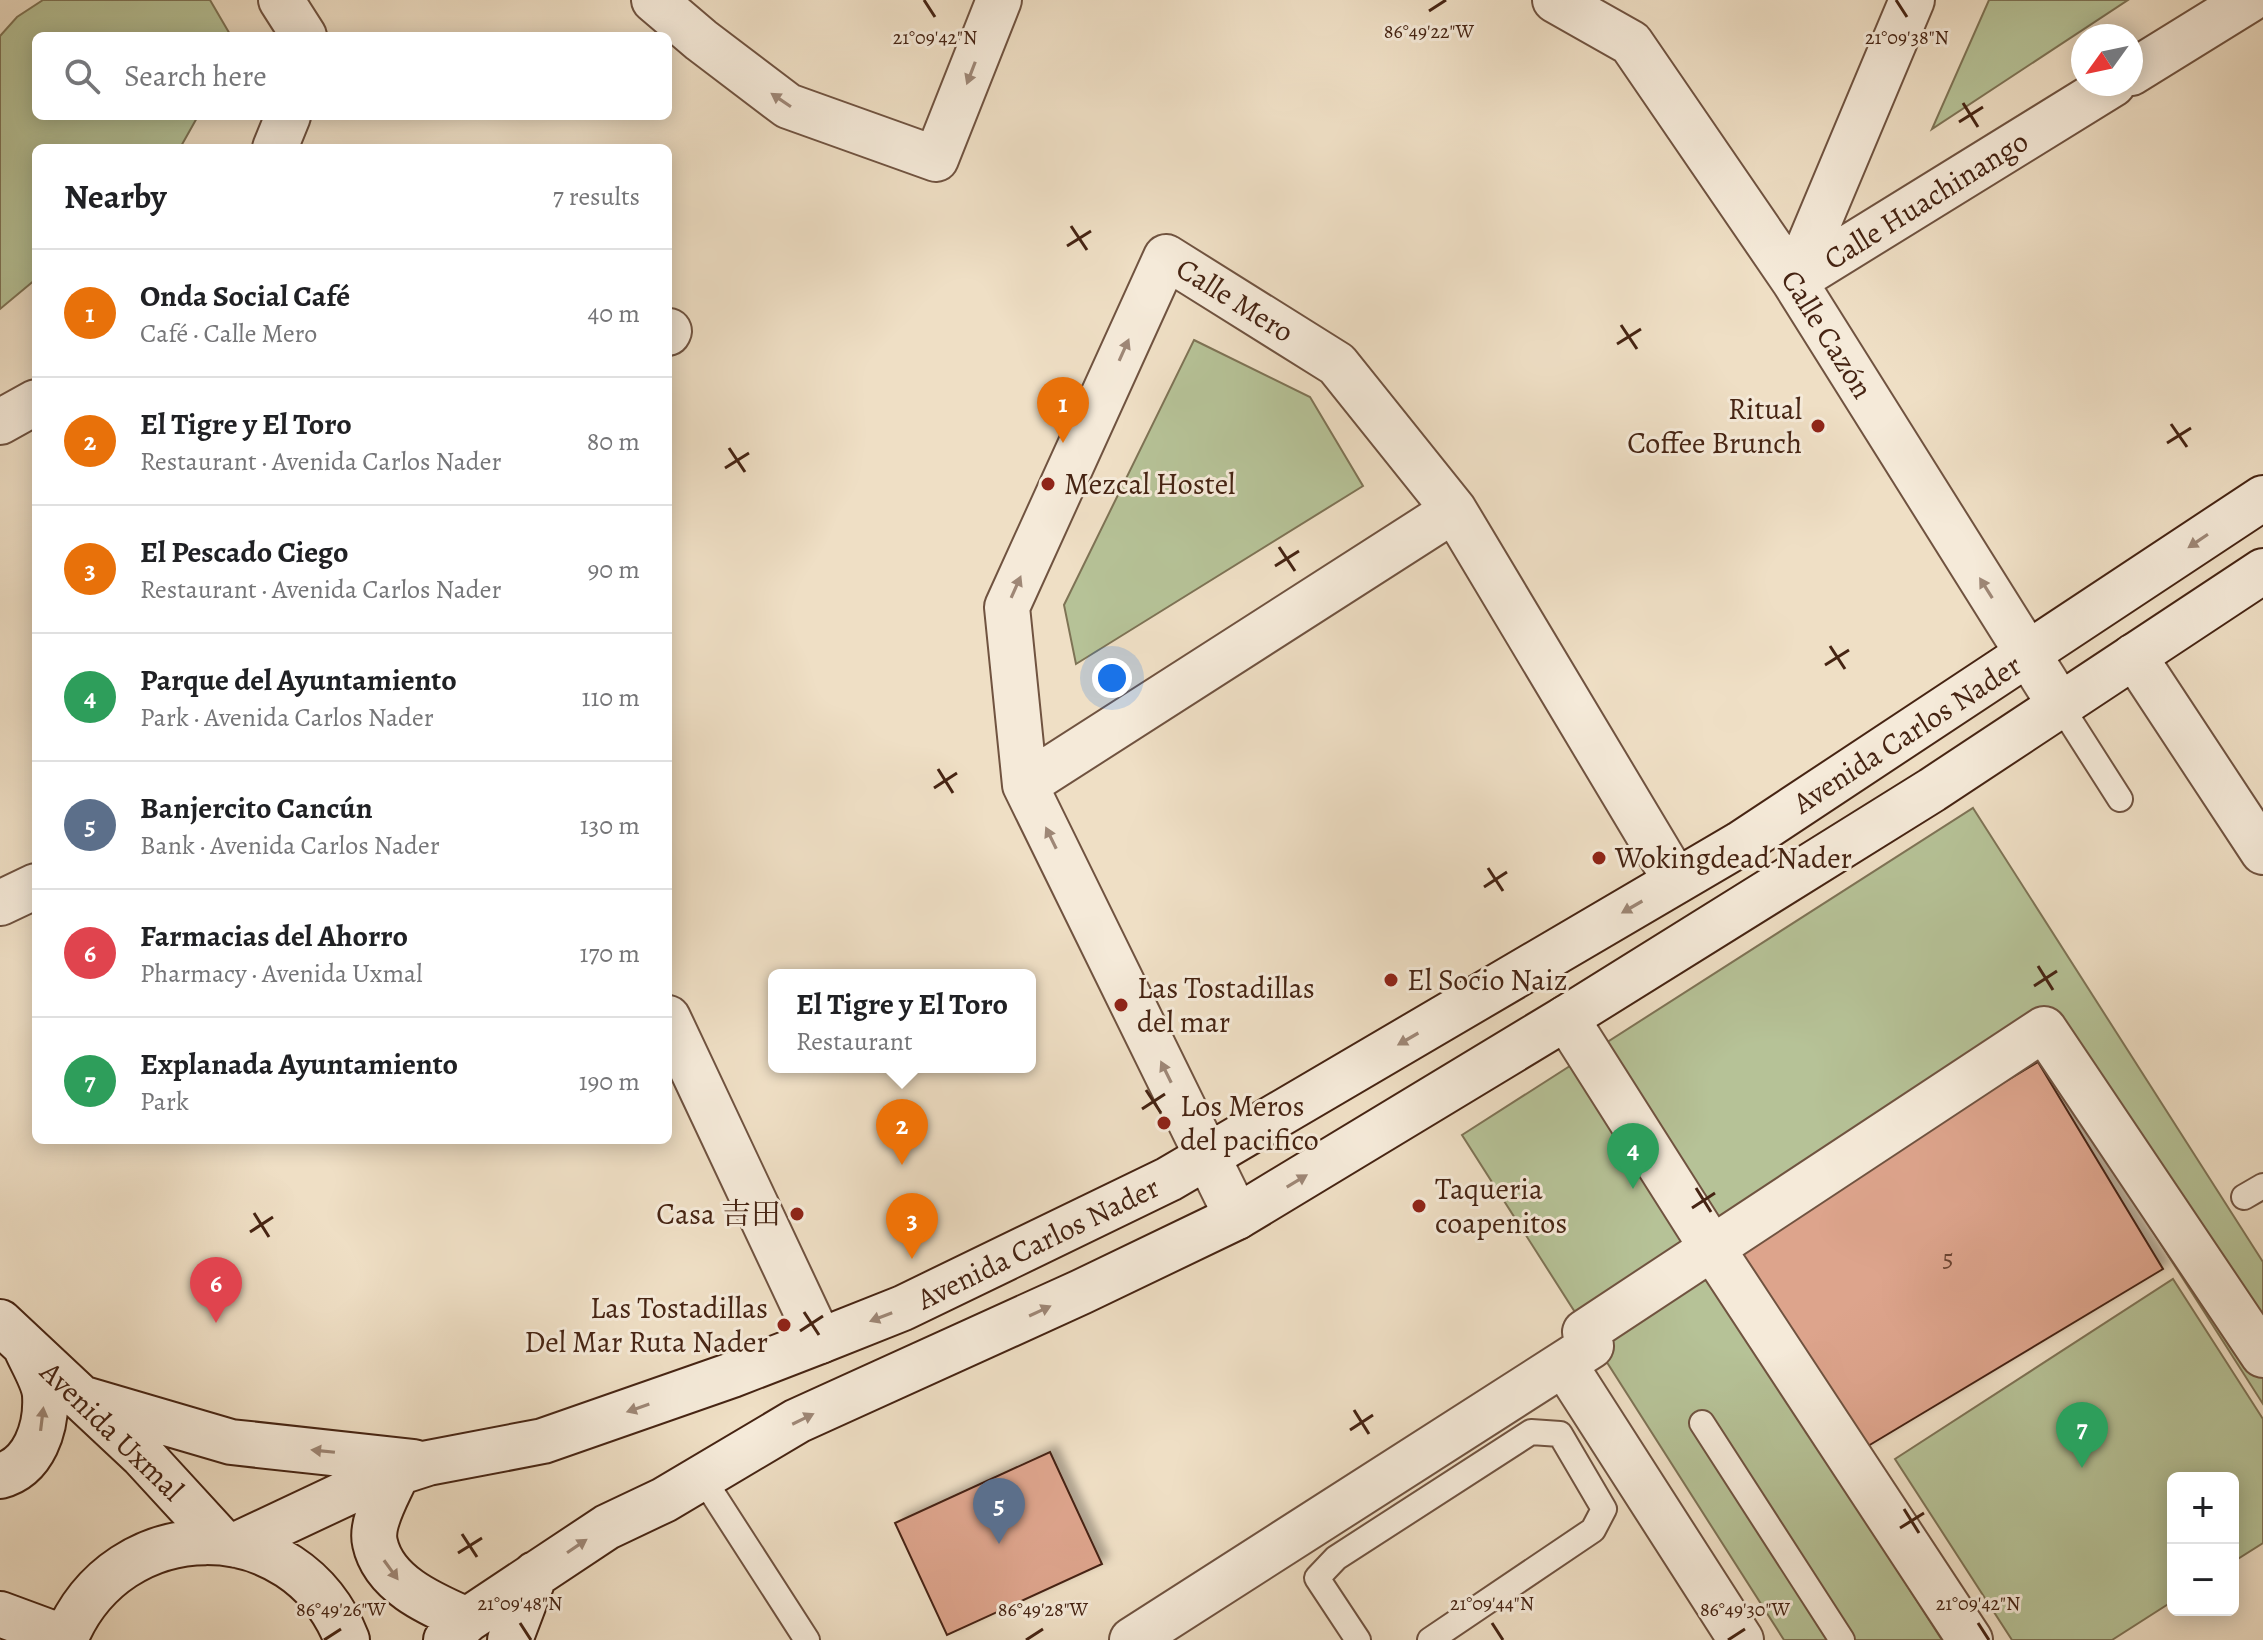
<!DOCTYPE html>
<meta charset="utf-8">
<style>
body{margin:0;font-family:Alegreya,"Noto Serif SC",serif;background:#f6f6f6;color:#202124}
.controls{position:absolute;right:24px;bottom:24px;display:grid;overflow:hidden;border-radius:12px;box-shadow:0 4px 20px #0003}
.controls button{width:72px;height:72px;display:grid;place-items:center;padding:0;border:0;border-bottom:2px solid #e0e0e0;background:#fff;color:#202124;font:40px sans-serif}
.compass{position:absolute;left:2071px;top:24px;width:72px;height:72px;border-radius:50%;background:#fff;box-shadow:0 4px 20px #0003;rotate:237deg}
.you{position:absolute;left:1112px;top:678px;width:28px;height:28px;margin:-20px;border:6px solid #fff;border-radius:50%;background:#1a73e8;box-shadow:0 0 0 12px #1a73e833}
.badge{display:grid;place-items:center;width:52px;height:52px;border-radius:50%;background:#7c3aed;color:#fff;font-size:26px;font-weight:700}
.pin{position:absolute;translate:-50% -66px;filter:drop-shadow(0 2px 4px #0008)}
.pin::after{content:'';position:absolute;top:42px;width:28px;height:24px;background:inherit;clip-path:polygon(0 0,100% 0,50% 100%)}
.popup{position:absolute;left:768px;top:969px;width:268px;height:104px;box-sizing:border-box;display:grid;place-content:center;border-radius:12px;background:#fff;filter:drop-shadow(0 2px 6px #0005);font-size:26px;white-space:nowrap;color:#757577}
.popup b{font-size:30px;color:#202124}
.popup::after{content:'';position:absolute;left:50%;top:100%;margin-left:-16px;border:16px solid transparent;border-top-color:#fff}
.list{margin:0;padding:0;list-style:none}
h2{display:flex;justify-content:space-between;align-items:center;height:104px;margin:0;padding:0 32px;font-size:34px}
h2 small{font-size:26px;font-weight:400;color:#757577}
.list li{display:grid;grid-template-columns:52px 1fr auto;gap:24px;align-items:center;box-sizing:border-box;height:128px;padding:0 32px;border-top:2px solid #e0e0e0}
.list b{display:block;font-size:30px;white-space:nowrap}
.list p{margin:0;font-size:26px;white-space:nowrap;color:#757577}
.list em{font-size:26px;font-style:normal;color:#757577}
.icon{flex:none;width:44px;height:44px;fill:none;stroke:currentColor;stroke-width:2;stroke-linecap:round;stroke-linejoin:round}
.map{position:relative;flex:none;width:2263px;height:1640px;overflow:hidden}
.search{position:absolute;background:#fff;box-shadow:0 4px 20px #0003;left:32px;top:32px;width:640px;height:88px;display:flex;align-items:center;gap:20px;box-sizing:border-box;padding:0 28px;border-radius:12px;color:#757577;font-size:30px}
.panel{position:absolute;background:#fff;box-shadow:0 4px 20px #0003;left:32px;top:144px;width:640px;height:1000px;border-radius:12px}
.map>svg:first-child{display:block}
</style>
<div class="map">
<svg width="2263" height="1640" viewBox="0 0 2263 1640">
<defs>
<filter id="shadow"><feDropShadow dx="7" dy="-7" stdDeviation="4" flood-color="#0004"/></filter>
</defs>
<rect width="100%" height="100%" fill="#efdfc5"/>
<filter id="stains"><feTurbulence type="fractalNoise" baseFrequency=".0025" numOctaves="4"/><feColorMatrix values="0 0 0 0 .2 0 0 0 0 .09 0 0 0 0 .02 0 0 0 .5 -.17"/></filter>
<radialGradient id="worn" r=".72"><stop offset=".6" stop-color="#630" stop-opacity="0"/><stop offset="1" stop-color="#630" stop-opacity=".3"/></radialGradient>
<path fill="#b6c297" stroke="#7e7355" stroke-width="2" d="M43,0H210L231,36H36V116H198L180,148H36V279L0,309V36L17,17Z
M1989,0H2128L1932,129Z
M1194,340L1310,397L1363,486L1076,664L1064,605Z
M1973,808L2263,1262V1404L2023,1028L1687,1242L1942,1640H1784L1462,1135Z
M2173,1279L2263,1419V1543L2233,1562V1478H2173V1601L2112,1640H2012L1895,1459Z"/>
<path fill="#dda48c" stroke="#462413" stroke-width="2" filter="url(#shadow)" d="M2038,1062L2163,1269L1858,1452L1733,1245Z
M1050,1452L1102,1564L947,1635L895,1523Z"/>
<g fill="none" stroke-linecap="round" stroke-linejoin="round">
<defs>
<path id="lane" d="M2060,705L2120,799
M2244,1197L2263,1186
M1702,1423L1842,1640
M702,1477L807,1640
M1358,1640L1317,1578L1336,1558L1531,1432L1560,1434L1604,1509L1593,1530L1430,1640"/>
<path id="street" d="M281,0L304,36
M654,0L701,40L788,106L936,159L999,0
M1555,0L1631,43L1794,281L2060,705
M2131,73L2249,0
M275,148L288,116
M1794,281L2113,84
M1794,281L1912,0
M668,333L669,331
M0,422L36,402
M2134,656L2263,852
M1025,785L1454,510
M0,903L36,886
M668,1018L820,1341
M1566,1018L1712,1248L1970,1640
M1237,1217L1025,785L1007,607L1166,257L1337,364L1454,510L1676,881
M1564,1364L1741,1640
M1132,1640L1591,1346L1585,1332L2044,1029L2263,1355"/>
<path id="secondary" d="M0,1322L143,1456L222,1542
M81,1398L231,1442L414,1462
M397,1473C389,1493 370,1522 375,1543C384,1585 433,1605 467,1620
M0,1476C34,1467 47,1428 45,1395C44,1381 32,1362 26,1348
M236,1545L372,1481L428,1463L543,1441L732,1375L820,1341L903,1308L1169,1179L1740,844L2263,498
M0,1614L65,1638
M65,1640C117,1510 296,1509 347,1640
M446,1640L467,1620L607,1527L664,1500L797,1421L1081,1292L1237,1217L1566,1018L1932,790L2263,571
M510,1640L535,1574"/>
</defs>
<use href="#lane" stroke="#705340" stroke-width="28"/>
<use href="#street" stroke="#705340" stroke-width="48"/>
<use href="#secondary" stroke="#462413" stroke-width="48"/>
<use href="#lane" stroke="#f5ead9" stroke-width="24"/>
<use href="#street" stroke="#f5ead9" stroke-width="44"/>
<use href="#secondary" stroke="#f5ead9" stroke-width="44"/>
</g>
<defs><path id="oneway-solid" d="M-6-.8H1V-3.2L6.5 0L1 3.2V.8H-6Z" transform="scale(2)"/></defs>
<g fill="#9e8776">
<use href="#oneway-solid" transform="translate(971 73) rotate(111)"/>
<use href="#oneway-solid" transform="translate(781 100) rotate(-146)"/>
<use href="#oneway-solid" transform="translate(1124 350) rotate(-66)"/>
<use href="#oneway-solid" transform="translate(2198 541) rotate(146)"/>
<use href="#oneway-solid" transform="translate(1016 587) rotate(-66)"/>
<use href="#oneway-solid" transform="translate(1986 588) rotate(-122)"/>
<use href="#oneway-solid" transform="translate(1051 838) rotate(-116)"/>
<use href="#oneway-solid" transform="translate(1632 907) rotate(150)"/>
<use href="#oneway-solid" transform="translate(1408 1039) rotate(150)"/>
<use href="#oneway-solid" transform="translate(1166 1072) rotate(-116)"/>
<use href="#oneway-solid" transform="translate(1297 1181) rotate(-31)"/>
<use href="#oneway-solid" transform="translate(1040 1311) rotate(-25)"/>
<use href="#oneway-solid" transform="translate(881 1317) rotate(159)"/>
<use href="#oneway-solid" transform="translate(638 1408) rotate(161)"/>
<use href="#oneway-solid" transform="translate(42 1419) rotate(-83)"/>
<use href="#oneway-solid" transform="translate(803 1419) rotate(-26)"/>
<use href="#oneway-solid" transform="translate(323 1451) rotate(-174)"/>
<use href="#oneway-solid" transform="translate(577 1546) rotate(-34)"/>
<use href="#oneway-solid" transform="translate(391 1570) rotate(54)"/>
</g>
<path fill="none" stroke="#462413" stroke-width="3" d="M924,0L935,17M1896,0L1907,17M1429,11L1446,0M1963,103L1978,127M1959,122L1983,107M1071,226L1087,250M1067,246L1091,231M1621,325L1637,349M1617,344L1641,329M2171,424L2187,447M2167,443L2191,428M729,448L745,472M725,468L749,453M1279,547L1295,571M1275,566L1299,551M1830,646L1845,669M1825,665L1849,650M938,769L953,793M934,788L957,773M1488,868L1503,891M1484,887L1507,872M2038,966L2053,990M2034,986L2057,971M1146,1090L1161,1113M1142,1109L1165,1094M1696,1188L1711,1212M1692,1208L1715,1193M254,1213L269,1237M250,1232L273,1217M804,1312L819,1335M800,1331L823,1316M1354,1410L1369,1434M1350,1430L1373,1415M1904,1509L1919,1533M1900,1528L1924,1513M462,1534L477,1557M458,1553L482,1538M520,1623L531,1640M1492,1623L1503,1640M1978,1623L1989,1640M324,1640L341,1629M1026,1640L1043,1629M1728,1640L1745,1629"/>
<g fill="#8f2418" stroke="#f5ead9" stroke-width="3">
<circle cx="1818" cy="426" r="8"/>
<circle cx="1048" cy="484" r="8"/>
<circle cx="1599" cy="858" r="8"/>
<circle cx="1391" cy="980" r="8"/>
<circle cx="1121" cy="1005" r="8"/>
<circle cx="1164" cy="1123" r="8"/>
<circle cx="1419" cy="1206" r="8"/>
<circle cx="797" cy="1214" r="8"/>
<circle cx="784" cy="1325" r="8"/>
</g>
<g text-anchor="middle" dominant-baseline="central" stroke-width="6" stroke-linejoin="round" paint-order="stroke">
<g font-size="26" fill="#6c4431">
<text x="1948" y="1257">5</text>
</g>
<g font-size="30" fill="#462413" stroke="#f5ead9">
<text transform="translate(1926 200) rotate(-32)">Calle Huachinango</text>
<text transform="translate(1235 300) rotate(32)">Calle Mero</text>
<text transform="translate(1827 334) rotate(58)">Calle Cazón</text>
<text transform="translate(1907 734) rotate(-33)">Avenida Carlos Nader</text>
<text transform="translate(1038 1243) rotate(-26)">Avenida Carlos Nader</text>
<text transform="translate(112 1431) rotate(44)">Avenida Uxmal</text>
</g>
<g font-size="30" fill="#462413" stroke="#f5ead9" text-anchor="start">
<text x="1802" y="409" text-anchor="end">Ritual<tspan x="1802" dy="34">Coffee Brunch</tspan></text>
<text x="1064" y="484">Mezcal Hostel</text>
<text x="1615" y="858">Wokingdead Nader</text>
<text x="1407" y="980">El Socio Naiz</text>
<text x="1137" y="988">Las Tostadillas<tspan x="1137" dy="34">del mar</tspan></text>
<text x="1180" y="1106">Los Meros<tspan x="1180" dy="34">del pacifico</tspan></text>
<text x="1435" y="1189">Taqueria<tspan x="1435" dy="34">coapenitos</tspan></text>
<text x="781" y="1214" text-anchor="end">Casa 吉田</text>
<text x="768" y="1308" text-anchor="end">Las Tostadillas<tspan x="768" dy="34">Del Mar Ruta Nader</tspan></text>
</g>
</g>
<g font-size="20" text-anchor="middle" fill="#462413" stroke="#f5ead9" stroke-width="6" stroke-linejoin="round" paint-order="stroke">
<text x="1429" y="38">86°49'22"W</text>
<text x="1907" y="44">21°09'38"N</text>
<text x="935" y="44">21°09'42"N</text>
<text x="520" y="1610">21°09'48"N</text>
<text x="1492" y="1610">21°09'44"N</text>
<text x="1978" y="1610">21°09'42"N</text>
<text x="341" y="1616">86°49'26"W</text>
<text x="1043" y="1616">86°49'28"W</text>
<text x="1745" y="1616">86°49'30"W</text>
</g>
<rect width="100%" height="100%" filter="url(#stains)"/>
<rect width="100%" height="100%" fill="url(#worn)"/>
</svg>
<div class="controls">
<button>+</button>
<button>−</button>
</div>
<svg class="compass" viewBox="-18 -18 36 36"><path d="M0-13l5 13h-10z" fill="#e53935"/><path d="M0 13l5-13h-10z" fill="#757577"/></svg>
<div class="you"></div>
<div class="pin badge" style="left:1063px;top:443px;background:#e8710a">1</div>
<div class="pin badge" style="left:902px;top:1165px;background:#e8710a">2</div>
<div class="popup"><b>El Tigre y El Toro</b>Restaurant</div>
<div class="pin badge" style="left:912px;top:1259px;background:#e8710a">3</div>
<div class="pin badge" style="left:1633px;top:1189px;background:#2e9e5b">4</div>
<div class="pin badge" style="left:999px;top:1544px;background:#5c6f8a">5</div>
<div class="pin badge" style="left:216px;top:1323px;background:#e0444e">6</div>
<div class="pin badge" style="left:2082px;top:1468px;background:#2e9e5b">7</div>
<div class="search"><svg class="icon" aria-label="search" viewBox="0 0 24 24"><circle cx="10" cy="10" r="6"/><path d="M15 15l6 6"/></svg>Search here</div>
<section class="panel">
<h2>Nearby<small>7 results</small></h2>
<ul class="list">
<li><span class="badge" style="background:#e8710a">1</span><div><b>Onda Social Café</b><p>Café · Calle Mero</p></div><em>40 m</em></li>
<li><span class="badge" style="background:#e8710a">2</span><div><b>El Tigre y El Toro</b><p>Restaurant · Avenida Carlos Nader</p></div><em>80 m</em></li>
<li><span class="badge" style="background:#e8710a">3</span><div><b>El Pescado Ciego</b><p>Restaurant · Avenida Carlos Nader</p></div><em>90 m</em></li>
<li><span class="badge" style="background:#2e9e5b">4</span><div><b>Parque del Ayuntamiento</b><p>Park · Avenida Carlos Nader</p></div><em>110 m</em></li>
<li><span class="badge" style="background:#5c6f8a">5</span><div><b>Banjercito Cancún</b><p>Bank · Avenida Carlos Nader</p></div><em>130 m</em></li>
<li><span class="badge" style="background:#e0444e">6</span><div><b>Farmacias del Ahorro</b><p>Pharmacy · Avenida Uxmal</p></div><em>170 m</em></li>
<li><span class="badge" style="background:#2e9e5b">7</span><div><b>Explanada Ayuntamiento</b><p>Park</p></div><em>190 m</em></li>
</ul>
</section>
</div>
